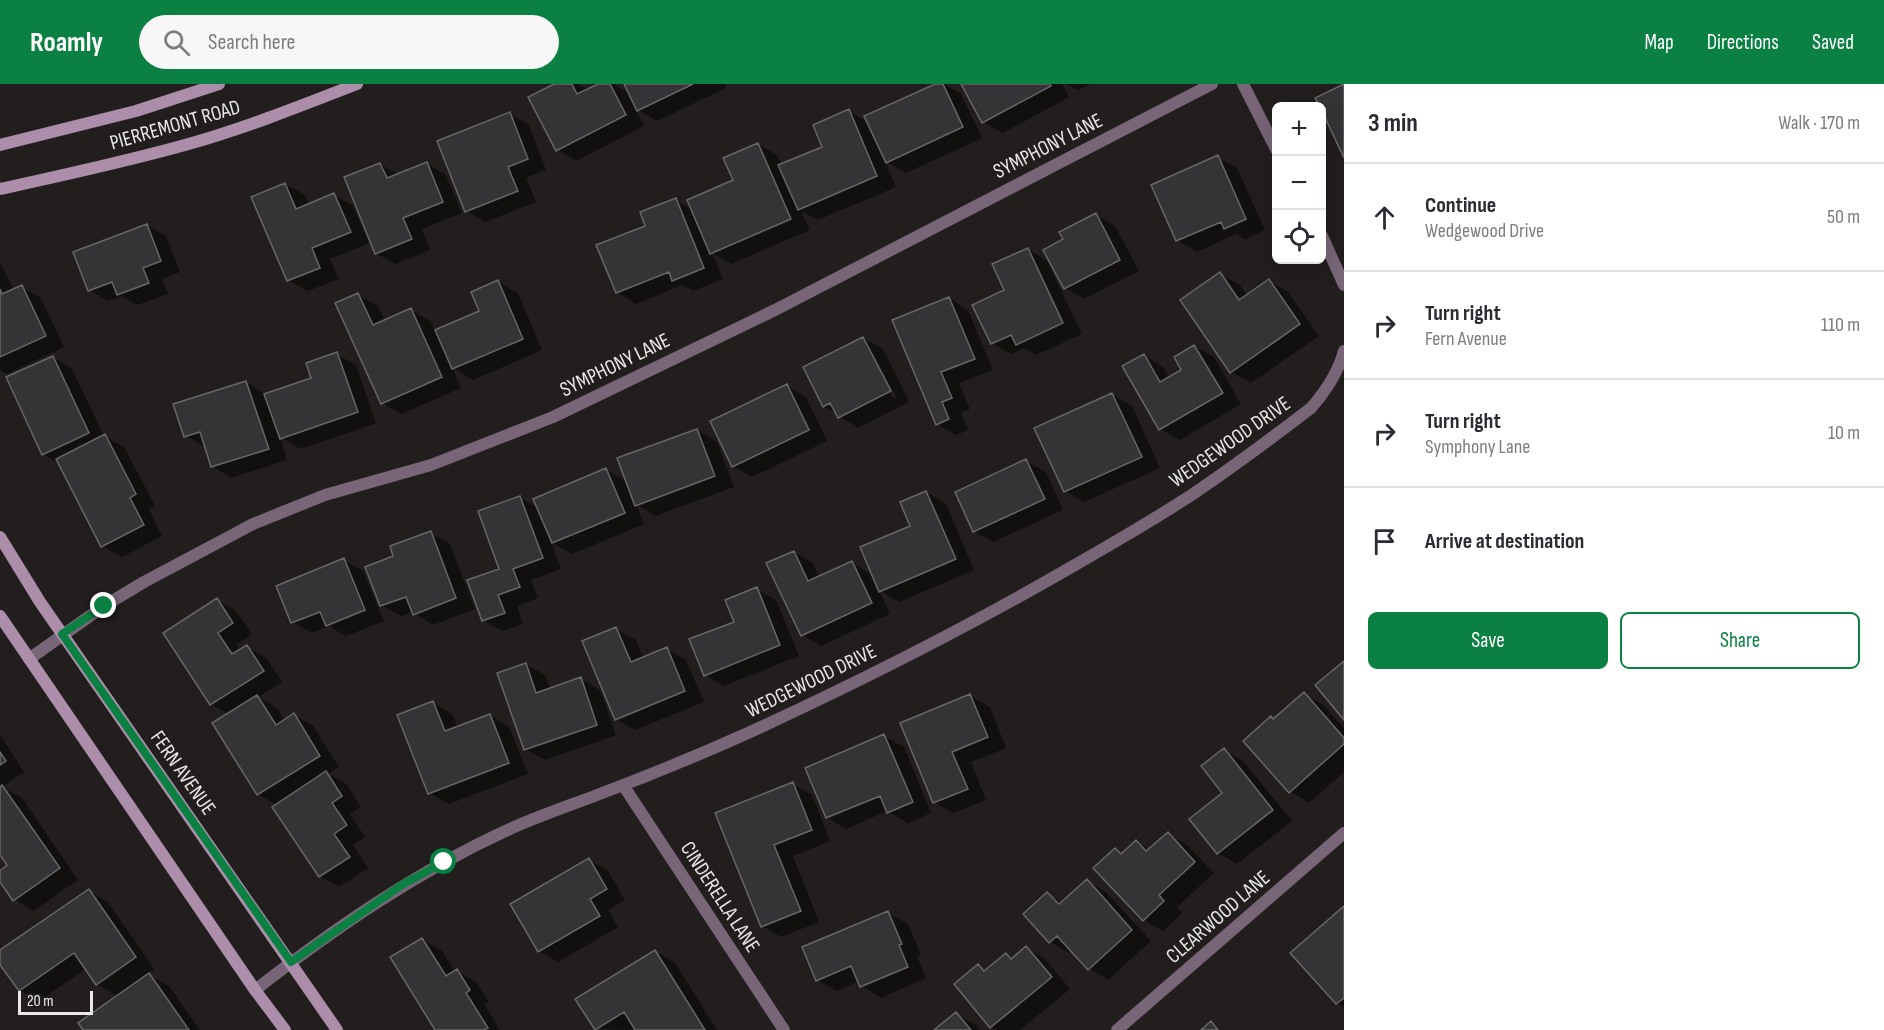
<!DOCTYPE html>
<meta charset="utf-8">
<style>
body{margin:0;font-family:"Sofia Sans Condensed",sans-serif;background:#f7f7f7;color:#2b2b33}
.controls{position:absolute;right:18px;top:18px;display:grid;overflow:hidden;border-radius:9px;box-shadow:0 6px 24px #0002}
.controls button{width:54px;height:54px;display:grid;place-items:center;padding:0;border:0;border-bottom:2px solid #e1e1e2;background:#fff;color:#2b2b33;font:30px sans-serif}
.scale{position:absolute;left:18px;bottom:15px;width:75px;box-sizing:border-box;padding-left:6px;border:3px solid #e9e8e7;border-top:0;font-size:16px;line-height:21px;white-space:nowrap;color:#e9e8e7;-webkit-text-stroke:4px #211e1d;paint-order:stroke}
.stop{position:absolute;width:18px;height:18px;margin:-14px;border:4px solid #0b8043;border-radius:50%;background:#fff}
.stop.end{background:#0b8043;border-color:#fff;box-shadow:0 2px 6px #0008}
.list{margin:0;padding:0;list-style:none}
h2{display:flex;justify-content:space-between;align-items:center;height:78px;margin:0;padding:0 24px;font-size:26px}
h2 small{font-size:20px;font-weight:400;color:#7c7c81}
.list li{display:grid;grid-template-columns:39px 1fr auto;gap:18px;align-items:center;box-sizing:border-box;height:108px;padding:0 24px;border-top:2px solid #e1e1e2}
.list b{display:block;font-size:22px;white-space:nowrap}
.list p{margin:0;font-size:20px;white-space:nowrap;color:#7c7c81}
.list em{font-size:20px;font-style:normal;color:#7c7c81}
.actions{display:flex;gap:12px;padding:18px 24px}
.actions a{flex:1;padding:14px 0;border:2px solid #0b8043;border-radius:9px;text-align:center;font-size:21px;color:#0b8043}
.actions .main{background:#0b8043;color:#fff}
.icon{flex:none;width:33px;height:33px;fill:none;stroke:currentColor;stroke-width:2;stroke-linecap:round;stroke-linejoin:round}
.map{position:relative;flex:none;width:1344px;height:946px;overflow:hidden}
header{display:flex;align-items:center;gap:36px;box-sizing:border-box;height:84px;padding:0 30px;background:#0b8043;color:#fff}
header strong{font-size:28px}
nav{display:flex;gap:33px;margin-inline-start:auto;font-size:21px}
.search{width:420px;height:54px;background:#f7f7f7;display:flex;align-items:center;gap:15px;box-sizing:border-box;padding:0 21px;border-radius:33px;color:#7c7c81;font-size:22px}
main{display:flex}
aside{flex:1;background:#fff}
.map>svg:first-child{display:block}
</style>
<header>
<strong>Roamly</strong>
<div class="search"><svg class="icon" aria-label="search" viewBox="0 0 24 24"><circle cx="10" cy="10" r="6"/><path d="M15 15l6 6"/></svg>Search here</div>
<nav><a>Map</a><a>Directions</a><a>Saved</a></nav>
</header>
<main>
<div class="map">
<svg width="1344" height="946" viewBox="0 0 1344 946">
<rect width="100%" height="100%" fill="#211e1d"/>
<path fill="#0007" fill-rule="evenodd" d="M557,0H578L587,5L601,0H613L630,10L626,0H724L726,4L657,37L635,24L644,42L576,77L557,65Z
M938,0H944L961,10L982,54L906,89L885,77L896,103L818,136L801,127L810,146L731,180L712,169L723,195L693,207L682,201L636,220L617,208L647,143L676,116L693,126L735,97L758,60L777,71L782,82L824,64L849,27L868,38Z
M963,0H1062L1069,13L1003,49L983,38Z
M1067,0H1091L1077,6Z
M510,30L529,41L546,86L526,94L536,118L485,138L466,127Z
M1217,73L1237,84L1265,146L1245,155L1236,150L1197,168L1177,156Z
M380,80L399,91L427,80L446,91L462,129L422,145L430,166L395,180L376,169Z
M285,100L305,111L309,121L334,111L353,122L369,159L330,175L339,195L308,207L288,196Z
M1096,131L1115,142L1139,187L1084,215L1065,204V156Z
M147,141L166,152L180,188L162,195L168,210L137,221L122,212L108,217L89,206Z
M1028,165L1047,177L1082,250L1036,271L1024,264L1011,270L992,259L1006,207Z
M0,178L14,207L22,203L41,214L64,263L7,290L0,286Z
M1220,190L1240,201L1247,212L1269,197L1288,208L1319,252L1251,299L1231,288Z
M498,198L518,209L542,266L473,296L452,283L461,304L401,330L382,319L358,211L378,222L385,237L411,226L430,237L435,247L481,228Z
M949,214L968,226L993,286L959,299L970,325L961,329L968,346L956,351L937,340L894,237Z
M863,254L883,265L909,318L858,344L824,322ZM870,269H873L896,313L893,314Z
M1194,262L1214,273L1241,320L1180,356L1161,345L1144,272L1163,283L1170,295L1183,287Z
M336,270L356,281L376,339L301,365L280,353L287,376L231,394L212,382L205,363L186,352L246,298L266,311L313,295Z
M53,273L72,285L104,352L124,363L155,422L149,425L162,452L122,473L102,462L61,380L43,370Z
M787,302L806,313L827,357L752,393L733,382Z
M1112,310L1132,322L1160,384L1084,418L1065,407Z
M697,346L717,358L734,403L655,432L636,420L644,440L572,470L551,458L561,485L531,496L538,514L517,522L523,540L502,547L483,536L501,486L520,414L539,424L606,386L628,398Z
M1026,377L1046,388L1063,426L993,458L974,447Z
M926,408L946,420L974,486L899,518L879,506L890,530L821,562L802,551L794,468L813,479L819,494L852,479L873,491L912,442Z
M430,449L450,460L475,525L433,541L413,528L401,532L381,521L395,473Z
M344,476L363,487L384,537L346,552L329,542L312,549L293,538Z
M756,505L776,516L799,572L724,602L705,591Z
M217,516L236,527L252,550L237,560L241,567L247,563L266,574L282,598L258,613L277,624L285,637L294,631L313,642L339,683L328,690L346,700L361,723L350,730L365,753L353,761L368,784L339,803L320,792L278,722L258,710L229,630L211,620L165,550Z
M616,545L636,556L643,574L667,565L686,576L704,618L635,646L616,635Z
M525,580L545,591L550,605L581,595L600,606L616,651L545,676L525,665Z
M1304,610L1323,621L1344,644V688L1309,719L1290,707L1274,636Z
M970,612L990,623L1006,664L971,678L986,716L953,729L934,718Z
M433,619L452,630L458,644L490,631L509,643L528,690L449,720L429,709Z
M0,651L24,688L2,703L22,714L78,796L33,827L14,815L0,796V788L9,782L0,768Z
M884,652L904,663L931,729L908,739L887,727L846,745L827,733Z
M1224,666L1243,677L1292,737L1237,780L1218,769L1224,709Z
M792,700L812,711L830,757L793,772L819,838L781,853L762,842L717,730Z
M1168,750L1187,761L1214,789L1177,823L1182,829L1163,847L1144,836L1115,766L1123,770L1136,758L1150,766Z
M589,776L608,787L625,816L608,826L618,843L558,878L539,867Z
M1087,797L1106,808L1151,857L1108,896L1089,884L1072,866L1069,869L1050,858L1048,810L1063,819Z
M89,807L108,818L154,885L147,890L169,902L200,946H85L118,912L97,900L87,884L39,917L20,906L0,878V868Z
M1344,824V923L1337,919L1293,869Z
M888,829L908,840L921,871L917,872L926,894L881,914L862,902L859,897L837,907L817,896Z
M422,855L442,867L455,888L457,887L476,898L489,918L484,920L500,946H437Z
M1026,864L1045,875L1070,905L1020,946H997L991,943L978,882L987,887L1006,871L1013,875Z
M655,867L675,879L717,946H637L635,943L631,946L596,945Z
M956,930L976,941L980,946H936Z"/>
<path fill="#343335" stroke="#686669" stroke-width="1.5" d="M554,0H572L577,10L598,0H610L626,31L556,67L528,13Z
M624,0H693L637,27Z
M935,0H943L963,43L886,79L864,32Z
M961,0H1050L1051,2L982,39Z
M1344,0V74L1322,27V22H1320L1315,14Z
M849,25L877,92L798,126L778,81L822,63L813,41Z
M510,28L528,75L508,83L518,107L465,128L437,57Z
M758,59L791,135L710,170L687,116L733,96L723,74Z
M1218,71L1246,135L1224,145L1221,138L1176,157L1151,101Z
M427,78L443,118L403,134L412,155L375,170L344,93L380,79L387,94Z
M285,99L296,125L334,109L351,148L312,164L320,184L287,197L251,113Z
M676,114L704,184L672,197L669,188L616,209L596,161L645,142L640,128Z
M1096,129L1120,176L1064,205L1043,166L1063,155L1059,148Z
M147,140L161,177L143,184L149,199L117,211L112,198L88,207L73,168Z
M1028,164L1063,239L1016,261L1011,251L991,260L972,221L1004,206L992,180Z
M1220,188L1239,216L1269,195L1300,240L1230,289L1180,216Z
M498,196L523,255L452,285L435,246L479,227L471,208Z
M22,201L46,252L0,273V205L2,210Z
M358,209L373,241L411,224L442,293L381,320L335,219Z
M949,213L975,275L941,288L952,314L942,318L949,335L936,341L892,236Z
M863,253L891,307L838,334L830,319L823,323L803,283Z
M1194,261L1223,309L1159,346L1122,282L1144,270L1160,298L1181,286L1174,273Z
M337,268L358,328L280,355L264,310L311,294L306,279Z
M53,272L89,349L42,371L6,293Z
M246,297L269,365L211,383L200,348L184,353L173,320Z
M787,300L809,346L732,383L710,337Z
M1112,309L1142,373L1064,408L1034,344Z
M697,345L715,392L635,422L617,374Z
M105,350L136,410L130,414L144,441L101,463L56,375Z
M1026,375L1045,415L973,448L955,408Z
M606,384L625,429L552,459L533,415Z
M926,407L956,475L879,508L860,463L910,442L900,418Z
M520,412L543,474L513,485L520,503L498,511L505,529L482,537L467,496L499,485L478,427Z
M431,447L456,514L413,531L406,513L380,522L365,483L393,472L390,462Z
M794,467L808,497L852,477L872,519L801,552L766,479Z
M344,474L365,526L326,542L320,528L291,539L276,502Z
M757,503L780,561L704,592L689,555L734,538L725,516Z
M217,514L233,539L218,549L232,570L247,561L264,587L210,621L163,549Z
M616,543L631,578L667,563L685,607L615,636L582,557Z
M1344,577V636L1315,601Z
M526,579L536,609L581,593L597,641L524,666L497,589Z
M1304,608L1344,654V660L1289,709L1243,657L1271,632L1273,635Z
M970,610L988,653L952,668L968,705L933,719L900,639Z
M257,611L276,641L294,629L320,672L257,711L212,639Z
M433,617L445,647L490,630L509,679L428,710L397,631Z
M884,650L913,718L887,729L880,712L826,734L805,684Z
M1224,664L1273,726L1217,770L1189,735L1222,709L1201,682Z
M0,668L6,677L0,681Z
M326,687L342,712L332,719L347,741L334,750L350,773L319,793L272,723Z
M793,698L812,746L774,761L801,827L761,843L715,729Z
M2,701L60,784L13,817L0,798V787L7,781L0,771V703Z
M1168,748L1195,778L1159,811L1164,817L1143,837L1093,784L1115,764L1121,770L1136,756L1146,767Z
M589,774L607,805L590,815L600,832L538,868L510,820Z
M1087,795L1132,846L1088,886L1057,852L1049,859L1023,830L1047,808L1059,820Z
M89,805L136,873L96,901L74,869L19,907L0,881V866Z
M1344,822V914L1336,920L1290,869Z
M888,827L902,860L899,861L908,883L860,903L851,882L816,897L802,863Z
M422,854L446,892L457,885L470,906L466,909L488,944L484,946H435L390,873Z
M1026,862L1052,893L990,944L954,900L978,880L984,887L1006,869L1011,875Z
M655,866L705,946H635L624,928L595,946L575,915Z
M149,889L189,946H83L78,939Z
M956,928L971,946H934Z
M1211,937L1218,946H1201Z"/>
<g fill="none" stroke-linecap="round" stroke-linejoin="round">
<path stroke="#786577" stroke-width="12" d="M1243,0L1276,65
M1322,152L1344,201
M29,575L104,522L144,498L253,440L325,411L431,381L553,333L775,226L1212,0
M623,701L784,946
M255,906C335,844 419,786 512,744C539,732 568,722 597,711C648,692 699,671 748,649C857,599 964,545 1068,485C1110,461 1152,437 1193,410C1233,383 1272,354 1311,324C1326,307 1338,289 1344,267
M1117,946L1344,749"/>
<path stroke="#ac8daa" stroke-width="12" d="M0,61L136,27L219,0
M0,105C64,91 129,77 192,59C248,43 303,21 357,0
M0,453L40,518L337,946
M0,532L255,906L285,946"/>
</g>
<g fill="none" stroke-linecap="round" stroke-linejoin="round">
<path stroke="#0b8043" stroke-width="8" d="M104,522L62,550L291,878L402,801L444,778"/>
</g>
<g text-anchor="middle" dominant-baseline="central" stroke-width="5" stroke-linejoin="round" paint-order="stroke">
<g font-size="21" fill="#e9e8e7" stroke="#211e1d">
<text transform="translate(175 41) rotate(-16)">PIERREMONT ROAD</text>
<text transform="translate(1048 62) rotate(-27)">SYMPHONY LANE</text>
<text transform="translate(615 281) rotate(-26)">SYMPHONY LANE</text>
<text transform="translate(1230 358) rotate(-35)">WEDGEWOOD DRIVE</text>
<text transform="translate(811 597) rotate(-26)">WEDGEWOOD DRIVE</text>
<text transform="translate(183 689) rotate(55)">FERN AVENUE</text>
<text transform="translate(720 813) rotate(57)">CINDERELLA LANE</text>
<text transform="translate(1218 833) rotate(-41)">CLEARWOOD LANE</text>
</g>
</g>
</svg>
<div class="controls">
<button>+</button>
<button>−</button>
<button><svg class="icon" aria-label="locate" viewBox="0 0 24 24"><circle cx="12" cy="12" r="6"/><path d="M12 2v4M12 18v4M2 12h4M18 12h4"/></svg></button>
</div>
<div class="scale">20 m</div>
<div class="stop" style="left:444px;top:778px"></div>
<div class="stop end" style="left:104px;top:522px"></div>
</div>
<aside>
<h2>3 min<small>Walk · 170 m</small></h2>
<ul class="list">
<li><svg class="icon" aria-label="ahead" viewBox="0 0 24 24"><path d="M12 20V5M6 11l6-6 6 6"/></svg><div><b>Continue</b><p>Wedgewood Drive</p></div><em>50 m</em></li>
<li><svg class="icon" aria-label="right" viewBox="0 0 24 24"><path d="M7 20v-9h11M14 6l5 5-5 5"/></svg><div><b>Turn right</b><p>Fern Avenue</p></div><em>110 m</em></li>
<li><svg class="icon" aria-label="right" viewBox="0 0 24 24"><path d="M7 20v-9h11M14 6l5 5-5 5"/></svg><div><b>Turn right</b><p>Symphony Lane</p></div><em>10 m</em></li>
<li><svg class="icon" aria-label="arrive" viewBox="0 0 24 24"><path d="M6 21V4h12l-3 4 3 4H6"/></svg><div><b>Arrive at destination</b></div></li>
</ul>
<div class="actions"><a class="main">Save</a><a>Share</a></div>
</aside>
</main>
